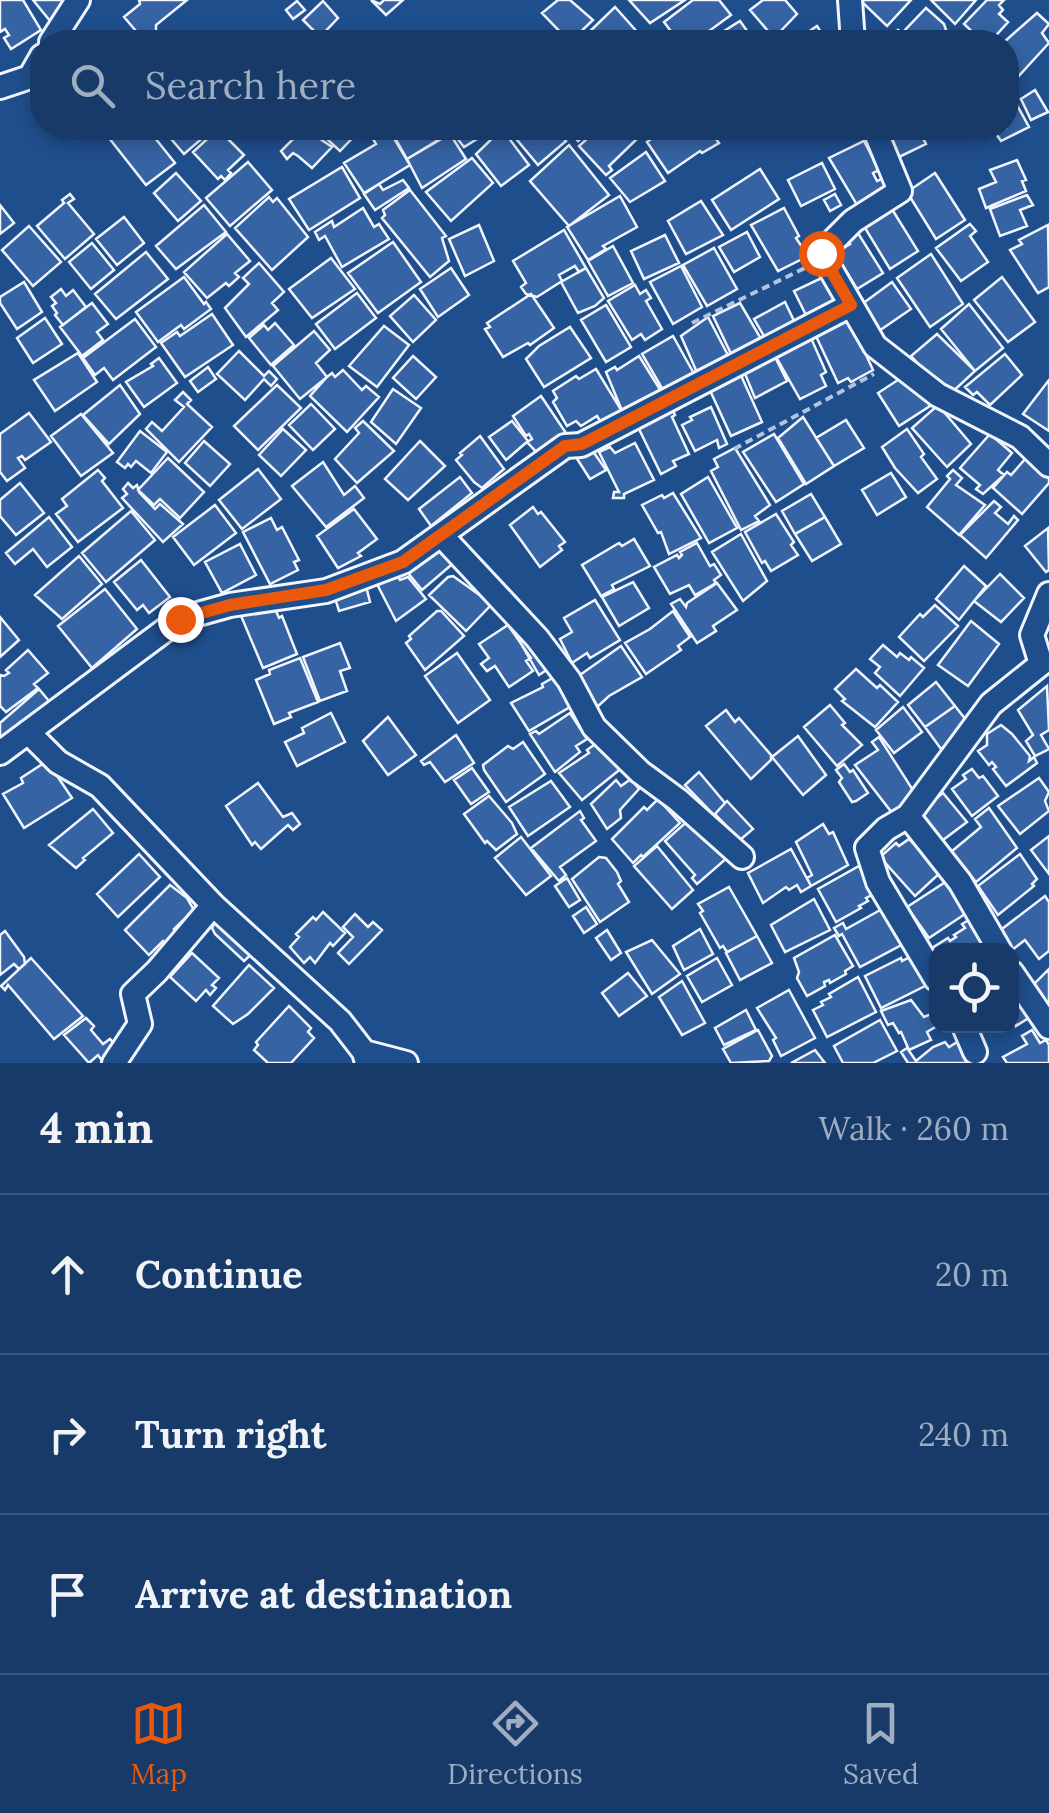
<!DOCTYPE html>
<meta charset="utf-8">
<style>
body{margin:0;font-family:Lora,serif;background:#244571;color:#f1f3f6}
.controls{position:absolute;right:30px;bottom:30px;display:grid;overflow:hidden;border-radius:20px;box-shadow:0 5px 15px #0003}
.controls button{width:90px;height:90px;display:grid;place-items:center;padding:0;border:0;border-bottom:2px solid #36547d;background:#173a69;color:#f1f3f6;font:50px sans-serif}
.stop{position:absolute;width:30px;height:30px;margin:-22px;border:8px solid #ea580c;border-radius:50%;background:#fff}
.stop.end{background:#ea580c;border-color:#fff;box-shadow:0 2px 10px #0008}
.list{margin:0;padding:0;list-style:none}
h2{display:flex;justify-content:space-between;align-items:center;height:130px;margin:0;padding:0 40px;font-size:42px}
h2 small{font-size:32px;font-weight:400;color:#9eadc0}
.list li{display:grid;grid-template-columns:65px 1fr auto;gap:30px;align-items:center;box-sizing:border-box;height:160px;padding:0 40px;border-top:2px solid #36547d}
.list b{display:block;font-size:38px;white-space:nowrap}
.list em{font-size:32px;font-style:normal;color:#9eadc0}
.icon{flex:none;width:55px;height:55px;fill:none;stroke:currentColor;stroke-width:2;stroke-linecap:round;stroke-linejoin:round}
.map{position:relative;flex:none;width:1049px;height:1063px;overflow:hidden}
.search{position:absolute;background:#173a69;box-shadow:0 5px 15px #0003;left:30px;right:30px;top:30px;height:110px;display:flex;align-items:center;gap:25px;box-sizing:border-box;padding:0 35px;border-radius:40px;color:#9eadc0;font-size:38px}
.sheet{height:610px;background:#173a69}
nav{display:flex;justify-content:space-around;align-items:center;box-sizing:border-box;height:140px;border-top:2px solid #36547d;background:#173a69;font-size:28px;color:#9eadc0}
nav a{display:grid;justify-items:center;gap:5px}
nav .on{color:#ea580c}
.map>svg:first-child{display:block}
</style>
<div class="map">
<svg width="1049" height="1063" viewBox="0 0 1049 1063">
<rect width="100%" height="100%" fill="#1f4e8c"/>
<path fill="#3563a3" stroke="#f2f6ff" stroke-width="2.5" d="M0,0H23L41,30L11,49L4,38L9,35L5,29L0,32Z
M33,0H71L51,22Z
M187,0L156,25V31L149,37L142,38L124,17L140,4L139,0Z
M371,0L380,4L384,0H403L386,15Z
M558,0H570L593,20L570,42L542,13Z
M629,0H685L650,23Z
M693,0H719L731,15L694,42H679L664,22Z
M763,0H785L797,14L774,38L750,10Z
M864,0H911L887,26L862,2Z
M931,0H976L955,24Z
M987,0H1004L999,5L1003,10L999,14L1008,22L990,42H983L964,24Z
M297,1L305,10L293,19L286,10Z
M323,1L338,18L320,37L303,20Z
M615,7L639,34L631,42H570L578,36L582,39Z
M926,8L944,24L947,33L938,42H887L898,30L902,33Z
M1037,13L1049,24L1042,33L1049,43L1016,79L1006,70L1004,42Z
M740,21L755,42H712L724,31Z
M817,26L824,37L817,42H802L799,38Z
M1035,90L1048,112L1031,120L1021,99Z
M1017,105L1029,127L1001,141L992,128H1006V110Z
M122,128H147L175,163L146,185L109,138Z
M172,128H210L212,130L184,154L166,133Z
M304,128L332,147L312,168L298,156L293,153L287,159L281,151Z
M315,128H362L340,151Z
M393,128H443L448,134L407,159L390,129Z
M449,128H495L464,147Z
M507,128H555L566,141L538,165Z
M567,128H594L578,141Z
M599,128H633L641,135L609,166L612,170L606,175L579,146Z
M667,128H708L719,143L702,153L700,151L668,173L647,142L661,132L663,135L668,132Z
M892,128H917L926,144L897,158L885,131Z
M218,129L244,155L228,170L231,173L225,180L221,176L218,179L193,152Z
M502,129L529,165L501,186L476,154Z
M389,130L410,165L364,193L344,163L376,144L373,139Z
M450,134L466,159L422,188L407,159Z
M864,141L879,170L873,173L877,181L882,179L888,190L857,205L829,158Z
M569,145L609,195L569,226L530,181Z
M646,152L665,181L630,202L610,178Z
M472,158L493,183L451,221L426,192Z
M1017,160L1026,180L1022,181L1026,191L986,208L979,189L996,182L990,170Z
M248,162L272,190L230,226L206,198Z
M822,163L835,189L801,206L788,180Z
M342,167L360,198L309,230L289,199Z
M760,169L779,199L731,230L712,200Z
M176,173L201,201L178,221L154,193Z
M935,173L965,220L936,239L907,192Z
M403,180L409,188L375,210L364,194L379,184L383,190Z
M410,190L446,236L442,238L449,261L430,277L382,218L385,215L383,210Z
M70,194L74,199L68,203L94,234L65,259L37,226L64,203L62,200Z
M835,194L841,205L830,211L824,200Z
M1027,195L1033,205L1020,210L1027,226L1000,236L990,209Z
M620,196L637,227L603,246L606,249L588,260L567,227Z
M269,197L273,202L277,198L308,237L272,270L235,228Z
M701,201L723,235L686,254L668,221Z
M0,205L14,223L0,234Z
M204,205L226,232L176,269L156,246Z
M890,206L918,251L890,269L862,223Z
M363,208L374,227L379,224L389,239L342,267L325,236L319,240L315,232L332,221L334,227Z
M784,208L799,236L796,238L808,256L778,271L751,225Z
M124,217L144,243L117,265L96,239Z
M970,224L976,231L970,236L988,262L961,281L936,248Z
M479,225L494,261L465,276L449,239Z
M1048,225L1049,287L1038,293L1010,250L1022,244L1019,240Z
M29,226L61,262L33,286L2,250Z
M564,230L586,268L579,272L575,266L559,275L562,281L537,297L526,294L521,287L526,283L513,261Z
M856,230L883,273L857,289L835,253L850,244L845,237Z
M747,232L760,257L734,272L719,247Z
M227,234L250,261L235,273L239,277L229,286L226,283L207,298L184,272Z
M665,235L679,263L644,279L631,251Z
M393,242L421,282L378,313L348,273Z
M92,243L114,270L91,289L69,262Z
M613,246L633,283L608,296L588,261Z
M714,248L737,289L707,306L683,265Z
M146,252L168,279L116,319L95,294Z
M931,254L963,304L930,327L897,278Z
M331,258L355,289L312,318L289,289Z
M259,263L284,292L272,303L278,310L246,337L225,308L249,284L243,278Z
M681,266L702,307L673,324L650,282Z
M451,268L469,295L438,317L420,289Z
M586,268L604,298L595,306L578,313L561,282Z
M828,275L842,303L809,321L794,291Z
M184,277L204,304L206,302L211,309L184,329L181,325L158,342L136,312Z
M1002,277L1035,322L1008,342L974,300Z
M24,282L42,312L17,329L0,303V297Z
M892,282L911,309L876,333L858,307Z
M635,285L640,294L646,290L651,298L646,301L662,329L645,340L641,334L632,340L608,301Z
M61,289L66,296L73,290L86,307L63,325L55,315L57,313L52,306L56,303L51,297Z
M357,293L376,318L335,349L316,324Z
M531,294L554,328L530,345L528,343L503,357L485,329L490,327L487,323Z
M414,295L436,320L413,342L390,316Z
M785,302L797,327L768,343L754,319Z
M92,303L108,324L97,332L103,340L82,356L60,327Z
M740,303L764,344L734,360L713,316Z
M969,304L1003,348L975,371L941,329Z
M606,305L631,347L606,362L581,320Z
M212,314L233,345L185,377L161,343L177,332L180,336Z
M848,316L873,370L851,382L848,378L838,383L815,334Z
M708,317L731,361L699,377L681,336Z
M45,318L62,344L33,363L17,338Z
M135,319L156,347L113,380L104,368L95,375L83,358Z
M275,323L294,345L271,365L249,338L264,325L268,330Z
M384,326L409,345L377,387L349,366Z
M570,327L591,358L544,387L526,359L539,346Z
M314,331L330,350L316,363L327,377L300,399L273,366Z
M937,334L975,371L948,396L911,356Z
M673,336L697,379L666,395L642,354Z
M811,338L826,372L821,375L826,386L800,399L775,355Z
M239,351L264,376L269,371L277,379L271,386L264,379L245,400L217,374Z
M78,353L97,382L55,411L34,380Z
M1005,354L1022,375L990,405L977,392L973,395L965,387Z
M774,355L787,381L755,398L743,369Z
M413,356L436,377L416,399L393,378Z
M639,356L664,396L623,413L606,372L615,367L617,370Z
M159,358L177,383L144,407L126,382L153,366L151,364Z
M208,367L216,379L198,392L190,381Z
M596,369L623,413L603,426L597,416L581,426L576,421L567,426L553,402L557,398L553,391L576,376L579,379Z
M343,370L362,390L366,386L379,397L347,432L310,396L327,377L332,373L335,377Z
M739,371L762,422L731,436L708,386Z
M904,376L923,392L930,406L899,426L878,393Z
M1049,380V431L1023,414Z
M120,385L140,414L109,444L83,415Z
M277,385L301,408L258,450L234,426Z
M393,389L421,408L396,444L371,422Z
M183,392L191,400L187,404L212,427L179,462L146,429L152,422L162,431L184,407L175,400Z
M541,396L570,439L542,458L527,442L532,439L529,434L526,436L513,416Z
M311,404L335,429L313,450L289,425Z
M938,405L971,444L947,467L912,428Z
M671,406L675,415L672,417L689,454L673,461L676,466L661,474L635,421Z
M711,407L727,444L719,448L717,440L695,451L682,425L692,420L690,417Z
M29,413L51,442L25,460L22,456L18,458L25,468L7,481L0,472V434Z
M81,414L113,453L81,476L51,436Z
M803,417L834,466L806,484L778,438Z
M846,420L864,448L834,466L816,438Z
M363,421L394,451L357,483L335,459L359,433L355,428Z
M512,421L528,441L506,460L489,437Z
M283,429L306,450L281,476L259,455Z
M907,429L924,454L921,457L937,479L918,493L895,468L882,447Z
M140,431L167,452L151,473L136,461L131,467L128,464L125,468L117,462Z
M774,434L804,484L776,502L743,452Z
M990,434L1012,453L998,470L1004,475L983,494L976,489L980,485L960,468Z
M480,436L504,469L482,488L474,482L456,460L462,455L460,453Z
M204,441L230,464L210,486L185,463Z
M420,441L445,466L408,500L385,479Z
M635,443L654,480L624,494V498H613L614,492H619L599,452L610,447L615,453Z
M590,447L606,470L590,479L574,454Z
M735,448L770,505L755,516L759,521L741,530L711,471L718,467L714,459Z
M168,458L204,492L180,518L160,499L154,505L138,490Z
M1026,458L1049,478V483L1022,514L993,488L1007,472L1011,475Z
M323,462L344,495L355,486L364,498L326,527L292,486Z
M258,469L281,499L242,529L219,500Z
M98,470L105,478L102,481L123,508L78,542L56,514L67,506L62,499Z
M953,470L962,478L956,485L985,505L959,535L927,507L950,479L947,476Z
M891,473L906,497L877,515L862,490Z
M460,477L472,493L431,526L419,509Z
M708,477L737,528L709,543L681,494Z
M20,483L44,513L16,535L0,516V500Z
M128,483L133,488L137,485L139,492L155,509L160,504L183,524L163,542L122,498L127,494L123,489Z
M673,493L701,538L669,554L661,532L658,533L642,505L662,495L664,498Z
M811,494L825,517L795,534L782,511Z
M994,501L1001,507L995,513L1008,524L1014,516L1018,520L986,558L960,535Z
M215,505L236,533L194,565L173,537Z
M533,507L538,514L541,512L565,542L559,546L562,550L540,567L510,525Z
M354,509L377,539L358,553L361,556L338,568L317,536Z
M131,511L155,540L106,582L82,553Z
M776,514L794,542L791,545L798,555L771,571L765,561L762,563L745,532Z
M49,517L72,547L47,567L33,549L15,564L6,553Z
M825,517L841,544L812,561L795,534Z
M271,518L277,530L282,527L299,560L294,562L298,570L270,584L243,532Z
M1048,528L1049,570L1046,572L1025,546Z
M741,534L767,581L743,601L712,552Z
M634,539L650,566L612,585L614,589L601,596L582,565L619,543L622,546Z
M441,540L457,560L422,590L404,568Z
M697,543L710,566L714,564L721,575L714,580L716,583L695,595L689,585L670,594L654,567L677,555L679,558L682,555L680,552Z
M240,544L256,575L222,593L205,562Z
M79,556L102,584L62,619L35,595Z
M141,560L170,597L149,613L143,605L137,610L114,582Z
M964,566L986,586L959,620L936,599Z
M393,569L400,580L408,577L426,599L396,621L378,586Z
M1000,574L1024,598L1001,622L974,601Z
M453,576L492,604L466,631L429,595L448,577Z
M365,582L370,602L339,611L333,591Z
M633,582L649,608L619,626L602,597Z
M717,583L737,610L713,626L716,631L697,643L671,604L680,599L686,607L687,603Z
M105,589L137,629L92,668L58,626Z
M595,600L620,640L590,658L587,653L572,663L560,639L572,632L564,618Z
M273,604L279,618L282,616L297,654L263,668L239,611Z
M935,605L958,626L924,661L899,637L920,614L923,617Z
M437,611H441L464,636L425,670L406,643L411,639L409,636Z
M673,611L690,637L678,646L681,650L646,674L625,643L650,629Z
M0,617L19,640L0,657Z
M971,621L999,644L968,686L938,665Z
M508,625L531,658L526,661L533,671L509,687L495,666L487,671L481,664L489,658L479,644Z
M532,634L551,667L539,675L520,642Z
M340,643L350,668L340,671L347,691L320,701L303,657Z
M883,645L897,657L900,653L909,660L911,657L924,668L900,696L875,673L880,667L870,659Z
M621,646L642,677L609,696L595,709L577,677Z
M28,650L48,673L34,684L38,688L6,712L0,706V675L4,676L9,673L6,670Z
M457,653L490,700L458,723L425,676Z
M300,658L318,702L289,713L291,717L274,724L256,680L270,674L269,670Z
M856,669L877,688L880,685L898,702L875,727L842,701L845,699L835,689Z
M558,675L575,704L529,731L511,703L543,687L542,684Z
M936,682L955,706L925,727L908,705Z
M1047,686L1049,730L1041,735L1049,749L1035,756L1026,741L1033,735L1018,710Z
M39,689L49,701L0,743V723Z
M830,705L845,723L842,725L862,745L837,766L804,727Z
M955,706L970,725L941,749L925,727Z
M903,707L922,732L894,753L876,730Z
M726,710L735,722L739,718L771,755V760L751,779L706,726Z
M331,713L345,742L297,766L285,742L304,733L302,728Z
M570,713L587,739L576,746L580,752L555,772L530,734L536,731L539,734Z
M388,717L416,755L388,775L363,741Z
M1001,725L1012,734L1030,756L1029,761L1034,757L1037,763L1006,786L993,769L996,767L992,762L989,765L978,751L987,745V734Z
M456,735L474,763L445,782L430,762L424,765L421,761Z
M798,736L826,775L803,795L772,757Z
M879,737L918,798L893,814L855,765L878,750L872,742Z
M602,739L623,767L582,800L559,773L589,753L587,750Z
M523,742L545,774L506,802L484,770L483,765L508,746L513,749Z
M47,761L72,798L24,828L3,794L23,783L21,778Z
M844,764L850,772L853,770L868,793L856,801L852,802L839,782L842,778L836,770Z
M472,768L489,792L471,804L454,780Z
M972,769L979,778L983,776L998,796L972,816L952,789L966,779L963,775Z
M699,772L725,803L714,815L685,785Z
M1039,778L1049,792L1045,801L1049,811L1020,834L998,806Z
M631,779L639,789L620,810L621,818L607,829L591,804L616,780L621,786Z
M551,781L570,807L528,836L509,807Z
M258,783L283,817L292,813L300,824L293,830L288,825L261,849L255,842L252,845L226,806Z
M943,793L967,822L939,843L916,814Z
M489,796L512,823L517,834L496,850L487,841L485,843L464,814Z
M658,799L680,823L643,857L641,855L633,863L612,839L644,807L647,810Z
M727,801L753,829L740,840L715,814Z
M989,808L1017,848L976,882L951,852L981,827L975,819Z
M93,809L113,833L83,858L85,860L76,868L49,845Z
M580,811L584,818L581,820L596,841L560,867L566,875L559,881L531,848Z
M691,818L727,858L697,884L692,878L695,875L665,841Z
M823,824L829,834L833,832L848,865L811,886L807,878L812,875L796,842Z
M1049,836V874L1031,850Z
M521,837L551,876L526,895L495,858Z
M909,839L941,872L915,896L880,857L896,843L899,846Z
M657,846L693,890L672,909L634,866Z
M791,849L811,886L801,892L797,885L789,890L786,887L763,903L748,873Z
M139,854L160,877L118,917L97,894Z
M1020,854L1037,879L1032,884L1034,886L998,915L978,886Z
M599,857L606,858L617,872L621,881L618,884L629,902L600,922L572,879Z
M859,866L874,894L866,898L868,901L859,906L861,908L836,922L818,889Z
M567,878L580,900L569,907L555,886Z
M947,881L968,912L929,938L907,907Z
M170,885L187,898L194,910L174,929L181,936L169,947L163,941L149,955L125,930Z
M729,887L757,936L727,952L723,946L720,948L700,913L703,911L698,904Z
M1045,896L1049,902V951L1039,959L1025,940L1012,950L998,932Z
M814,899L830,930L785,952L771,925Z
M586,907L597,924L584,933L573,916Z
M882,909L907,942L860,967L842,934L839,936L834,928L843,923L846,929Z
M323,912L345,933L333,946L330,943L315,963L310,957L304,963L290,947L299,937L296,934L313,917L316,920Z
M355,914L368,927L373,922L382,930L349,964L338,953L353,937L343,927Z
M974,917L993,951H936V956L932,948L948,938L950,941L956,937L954,935L965,928L962,924Z
M215,922L255,951L244,961L215,934L212,928Z
M700,929L713,954L684,970L673,946Z
M607,930L621,953L611,960L596,938Z
M5,931L24,957L25,964L19,969L14,964L0,975V935Z
M835,935L853,966L845,971L846,974L830,983L829,980L824,982L825,986L807,996L797,978L799,972L794,958Z
M757,936L772,963L740,980L726,953Z
M652,940L680,974L652,994L626,952Z
M192,953L219,978L212,985L216,988L210,995L206,990L196,1001L170,977Z
M912,956L927,985L881,1008L865,976L901,958L902,961Z
M31,958L83,1016L54,1039L8,985L5,990L1,986Z
M717,958L732,985L702,1002L687,976Z
M249,965L274,988L248,1014L233,1024L213,1006Z
M1049,969V1013L1027,991Z
M628,973L647,996L619,1016L602,993Z
M858,977L876,1012L827,1037L813,1010L823,1005L821,1002L831,997L829,994Z
M682,981L705,1023L682,1035L659,997Z
M789,990L815,1038L781,1056L773,1040L776,1038L757,1008Z
M911,1000L924,1017L931,1014L937,1026L927,1032L931,1040L909,1050L901,1032L899,1033L893,1023L888,1025L881,1011Z
M1027,1002L1035,1014L1016,1026L1012,1012Z
M289,1006L311,1028L308,1032L314,1038L291,1063H268L254,1050L258,1045L256,1042Z
M746,1010L756,1030L724,1045L715,1028Z
M86,1018L94,1026L91,1030L103,1044L110,1039L119,1049L103,1062L98,1055L89,1063L64,1035Z
M880,1020L897,1051L873,1063H843L834,1046Z
M758,1030L772,1056L769,1061L731,1063L723,1049Z
M1032,1030L1040,1043L1046,1040L1049,1045V1063H1007L1003,1057L1027,1044L1022,1036Z
M959,1041L972,1063H908L901,1052L907,1048L916,1061L933,1047L945,1042L949,1047Z
M815,1050L825,1063H791Z"/>
<g fill="none" stroke-linecap="round" stroke-linejoin="round">
<defs>
<path id="minor" d="M850,0L853,42
M51,42L78,0
M0,87L30,77L42,56
M874,128L900,191L853,221L821,253L875,346L938,395L1020,437L1049,465
M441,535L537,638L569,680L594,727L640,772L678,800L742,857
M28,732L58,762L100,786L213,905L340,1021L364,1052L367,1063
M0,753L180,619L230,605L326,591L403,562L565,446L581,445L851,305
M908,816L960,882L1000,951
M1012,973L1049,1027
M936,979L878,882L867,848L886,829L908,816L991,704L1041,664L1032,635L1049,594
M964,1026L975,1052
M364,1052L406,1063
M114,1063L140,1024L133,994L157,971L213,905"/>
</defs>
<use href="#minor" stroke="#f2f6ff" stroke-width="28"/>
<path stroke="#b3c4dc" stroke-width="4" stroke-dasharray="8 5" stroke-linecap="butt" d="M692,323L807,267
M734,449L874,374"/>
<use href="#minor" stroke="#1f4e8c" stroke-width="22"/>
</g>
<g fill="none" stroke-linecap="round" stroke-linejoin="round">
<path stroke="#ea580c" stroke-width="12" d="M180,619L230,605L326,590L403,562L565,446L582,444L851,305L821,253"/>
</g>
</svg>
<div class="controls">
<button><svg class="icon" aria-label="locate" viewBox="0 0 24 24"><circle cx="12" cy="12" r="6"/><path d="M12 2v4M12 18v4M2 12h4M18 12h4"/></svg></button>
</div>
<div class="stop" style="left:821px;top:253px"></div>
<div class="stop end" style="left:180px;top:619px"></div>
<div class="search"><svg class="icon" aria-label="search" viewBox="0 0 24 24"><circle cx="10" cy="10" r="6"/><path d="M15 15l6 6"/></svg>Search here</div>
</div>
<section class="sheet">
<h2>4 min<small>Walk · 260 m</small></h2>
<ul class="list">
<li><svg class="icon" aria-label="ahead" viewBox="0 0 24 24"><path d="M12 20V5M6 11l6-6 6 6"/></svg><div><b>Continue</b></div><em>20 m</em></li>
<li><svg class="icon" aria-label="right" viewBox="0 0 24 24"><path d="M7 20v-9h11M14 6l5 5-5 5"/></svg><div><b>Turn right</b></div><em>240 m</em></li>
<li><svg class="icon" aria-label="arrive" viewBox="0 0 24 24"><path d="M6 21V4h12l-3 4 3 4H6"/></svg><div><b>Arrive at destination</b></div></li>
</ul>
</section>
<nav>
<a class="on"><svg class="icon" aria-label="map" viewBox="0 0 24 24"><path d="M3 6l6-2 6 2 6-2v14l-6 2-6-2-6 2zM9 4v14M15 6v14"/></svg>Map</a>
<a><svg class="icon" aria-label="directions" viewBox="0 0 24 24"><path d="M12 3l9 9-9 9-9-9zM9 14v-3h6M13 9l2 2-2 2"/></svg>Directions</a>
<a><svg class="icon" aria-label="saved" viewBox="0 0 24 24"><path d="M7 4h10v16l-5-4-5 4z"/></svg>Saved</a>
</nav>
